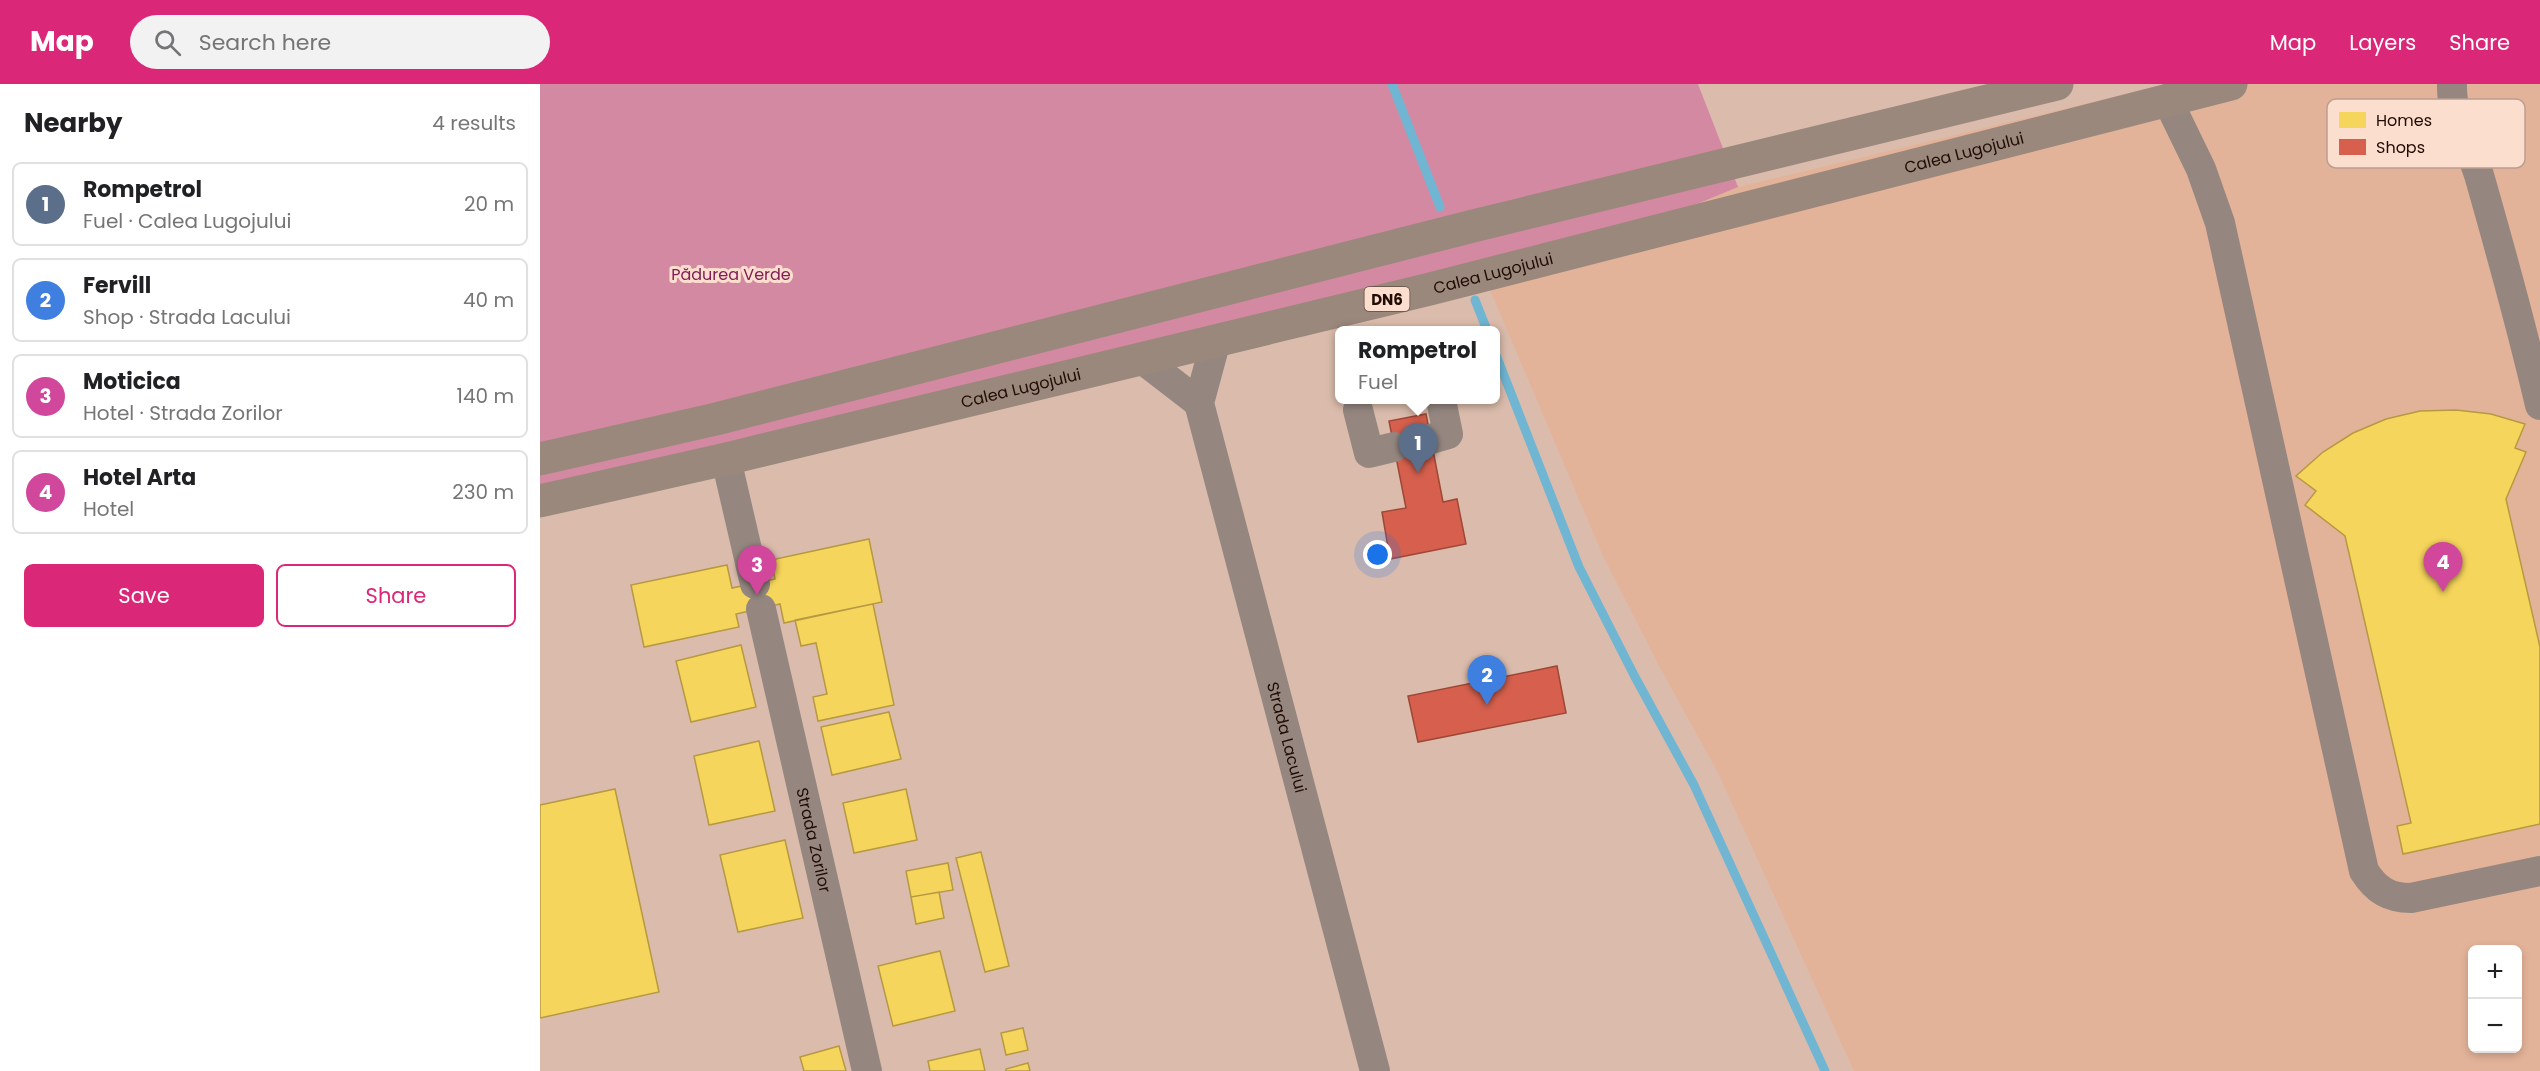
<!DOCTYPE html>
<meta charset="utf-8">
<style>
body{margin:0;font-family:Poppins,sans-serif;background:#f2f2f2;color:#202124}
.controls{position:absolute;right:18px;bottom:18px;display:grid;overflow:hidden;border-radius:9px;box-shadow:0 3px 9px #0003}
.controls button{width:54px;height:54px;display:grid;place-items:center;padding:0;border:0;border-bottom:2px solid #e0e0e0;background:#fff;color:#202124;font:30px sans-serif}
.you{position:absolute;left:838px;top:471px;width:21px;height:21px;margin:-15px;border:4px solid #fff;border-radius:50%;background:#1a73e8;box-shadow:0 0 0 9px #1a73e833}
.badge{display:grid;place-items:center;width:39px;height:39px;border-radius:50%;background:#db2777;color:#fff;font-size:20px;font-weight:700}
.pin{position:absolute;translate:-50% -50px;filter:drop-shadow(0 2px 3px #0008)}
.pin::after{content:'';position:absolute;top:32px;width:21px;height:18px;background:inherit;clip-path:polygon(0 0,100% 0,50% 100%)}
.popup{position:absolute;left:795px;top:242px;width:165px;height:78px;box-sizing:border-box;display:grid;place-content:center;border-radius:9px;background:#fff;filter:drop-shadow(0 2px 4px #0005);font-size:20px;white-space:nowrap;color:#757577}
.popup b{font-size:22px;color:#202124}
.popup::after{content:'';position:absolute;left:50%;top:100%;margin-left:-12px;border:12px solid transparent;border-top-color:#fff}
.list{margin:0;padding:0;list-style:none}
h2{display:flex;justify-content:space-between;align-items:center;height:78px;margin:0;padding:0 24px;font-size:26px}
h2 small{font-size:20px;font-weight:400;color:#757577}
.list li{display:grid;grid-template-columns:39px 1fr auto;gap:18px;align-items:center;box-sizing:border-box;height:84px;margin:0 12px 12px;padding:0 12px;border:2px solid #e0e0e0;border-radius:9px}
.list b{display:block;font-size:22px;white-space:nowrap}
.list p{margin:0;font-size:20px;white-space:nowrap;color:#757577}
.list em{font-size:20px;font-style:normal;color:#757577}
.actions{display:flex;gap:12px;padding:18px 24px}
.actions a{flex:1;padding:14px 0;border:2px solid #db2777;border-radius:9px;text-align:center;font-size:21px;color:#db2777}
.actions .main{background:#db2777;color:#fff}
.icon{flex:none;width:33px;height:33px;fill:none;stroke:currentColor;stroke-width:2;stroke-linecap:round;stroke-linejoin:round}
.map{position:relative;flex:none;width:2000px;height:987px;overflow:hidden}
header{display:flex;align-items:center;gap:36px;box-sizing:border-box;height:84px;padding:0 30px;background:#db2777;color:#fff}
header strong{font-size:28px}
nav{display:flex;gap:33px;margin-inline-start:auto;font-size:21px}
.search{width:420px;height:54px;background:#f2f2f2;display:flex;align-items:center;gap:15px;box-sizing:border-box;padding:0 21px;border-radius:33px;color:#757577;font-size:22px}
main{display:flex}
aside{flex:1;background:#fff}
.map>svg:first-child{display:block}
</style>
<header>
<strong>Map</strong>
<div class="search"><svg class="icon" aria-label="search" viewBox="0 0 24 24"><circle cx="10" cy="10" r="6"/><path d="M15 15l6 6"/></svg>Search here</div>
<nav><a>Map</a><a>Layers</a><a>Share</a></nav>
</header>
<main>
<aside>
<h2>Nearby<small>4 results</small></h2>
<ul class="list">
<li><span class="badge" style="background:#5c6f8a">1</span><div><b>Rompetrol</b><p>Fuel · Calea Lugojului</p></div><em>20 m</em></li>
<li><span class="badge" style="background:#3f7fe0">2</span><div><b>Fervill</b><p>Shop · Strada Lacului</p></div><em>40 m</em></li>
<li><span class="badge" style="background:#d1479c">3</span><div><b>Moticica</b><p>Hotel · Strada Zorilor</p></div><em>140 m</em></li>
<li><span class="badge" style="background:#d1479c">4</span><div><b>Hotel Arta</b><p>Hotel</p></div><em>230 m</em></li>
</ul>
<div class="actions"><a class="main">Save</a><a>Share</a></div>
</aside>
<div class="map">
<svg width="2000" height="987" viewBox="0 0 2000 987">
<rect width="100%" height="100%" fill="#dbbcac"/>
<path fill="#e3b399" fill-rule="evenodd" d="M1628,0H2000V987H1314L1178,689L1118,580L1063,472L950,206L1198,103ZM1932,866H1978V964H1932Z"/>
<path fill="#d489a2" d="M0,0H1158L1198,103L950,206L0,428Z"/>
<path fill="#f6d55c" stroke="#b69941" stroke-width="1.5" d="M1916,326L1951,330L1985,340L1975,364L1986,368L1966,415L2000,563V740L1863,770L1857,742L1871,739L1805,452L1765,421L1776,407L1756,392L1783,368L1813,349L1846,335L1880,327Z
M329,455L342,518L244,539L240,520L196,530L199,543L104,563L91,501L187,481L192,504L235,495L231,476Z
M333,520L354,621L278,637L273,613L287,610L276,559L261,562L255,536Z
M201,561L216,623L151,638L136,577Z
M349,628L361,675L292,691L281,643Z
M219,657L235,727L169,741L154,672Z
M75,705L119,908L0,934V721Z
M366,705L377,756L314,769L303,719Z
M245,756L263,834L198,848L180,771Z
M441,768L469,882L445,888L416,774Z
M408,779L413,806L371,813L366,787Z
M399,808L404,834L376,840L371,813Z
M400,867L415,927L353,942L338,882Z
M483,944L488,966L466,971L461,949Z
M299,962L306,987H264L260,973Z
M440,965L445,987H390L388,977Z
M488,979L490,987H466V985Z"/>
<path fill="#d6604d" stroke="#9f4737" stroke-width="1.5" d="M886,330L903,418L917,415L926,460L850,475L842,428L866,424L849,337Z
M1017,582L1026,629L878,658L868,612Z"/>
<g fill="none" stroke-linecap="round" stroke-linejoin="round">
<path stroke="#70b6d2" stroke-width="9" d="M852,0L900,123
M935,216L947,246
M956,271L1039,483L1095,593L1154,701L1285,987"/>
<g stroke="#958780" stroke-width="30">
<path d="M1912,0C1911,34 1929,59 1939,91C1961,168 1982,244 2000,321"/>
<path d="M1627,15L1661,85L1680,139L1824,787C1836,806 1849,814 1871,814L2000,787"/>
<path id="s1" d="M676,256L659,319L835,987"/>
<path d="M602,275L659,319"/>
<path d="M818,326L829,369L854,363"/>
<path d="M891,355L908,350L901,316"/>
<path d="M186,375L215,500"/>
<path id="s2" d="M221,525L327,987"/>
</g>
<g stroke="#9b887d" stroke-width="33">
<path d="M0,375L176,335L933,142L1517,0"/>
<path id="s3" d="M0,417L186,375L890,205L1691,0"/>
</g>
</g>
<g text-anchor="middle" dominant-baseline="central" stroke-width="6" stroke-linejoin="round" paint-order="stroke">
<rect fill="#fcdecf" stroke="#624b40" stroke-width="1.5" x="824.5" y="203" width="45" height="24" rx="4.5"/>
<g font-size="15" font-weight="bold" fill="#200c03">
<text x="847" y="215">DN6</text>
</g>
<g font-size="16" fill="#200c03" stroke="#fcdecf">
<text stroke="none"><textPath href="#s3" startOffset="1466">Calea Lugojului</textPath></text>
<text stroke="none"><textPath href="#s3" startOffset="980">Calea Lugojului</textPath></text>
<text stroke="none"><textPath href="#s3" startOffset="494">Calea Lugojului</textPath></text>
<text stroke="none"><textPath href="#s1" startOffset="411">Strada Lacului</textPath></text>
<text stroke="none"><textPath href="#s2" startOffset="237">Strada Zorilor</textPath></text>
</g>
<g font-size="16" fill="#811e58" stroke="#fcdecf">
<text x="191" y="190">Pădurea Verde</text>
</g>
</g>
<rect x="1787" y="15" width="198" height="69" rx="9" fill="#fcdecf" stroke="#ba9f92" stroke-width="1.5"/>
<rect x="1799" y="28" width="27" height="16" fill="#f6d55c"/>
<rect x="1799" y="55" width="27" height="16" fill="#d6604d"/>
<g font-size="16" fill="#200c03">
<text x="1836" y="42">Homes</text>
<text x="1836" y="69">Shops</text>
</g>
</svg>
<div class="controls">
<button>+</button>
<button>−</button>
</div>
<div class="you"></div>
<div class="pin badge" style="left:878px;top:389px;background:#5c6f8a">1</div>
<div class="popup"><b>Rompetrol</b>Fuel</div>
<div class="pin badge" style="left:947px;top:621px;background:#3f7fe0">2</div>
<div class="pin badge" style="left:217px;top:511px;background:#d1479c">3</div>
<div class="pin badge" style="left:1903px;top:508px;background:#d1479c">4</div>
</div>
</main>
